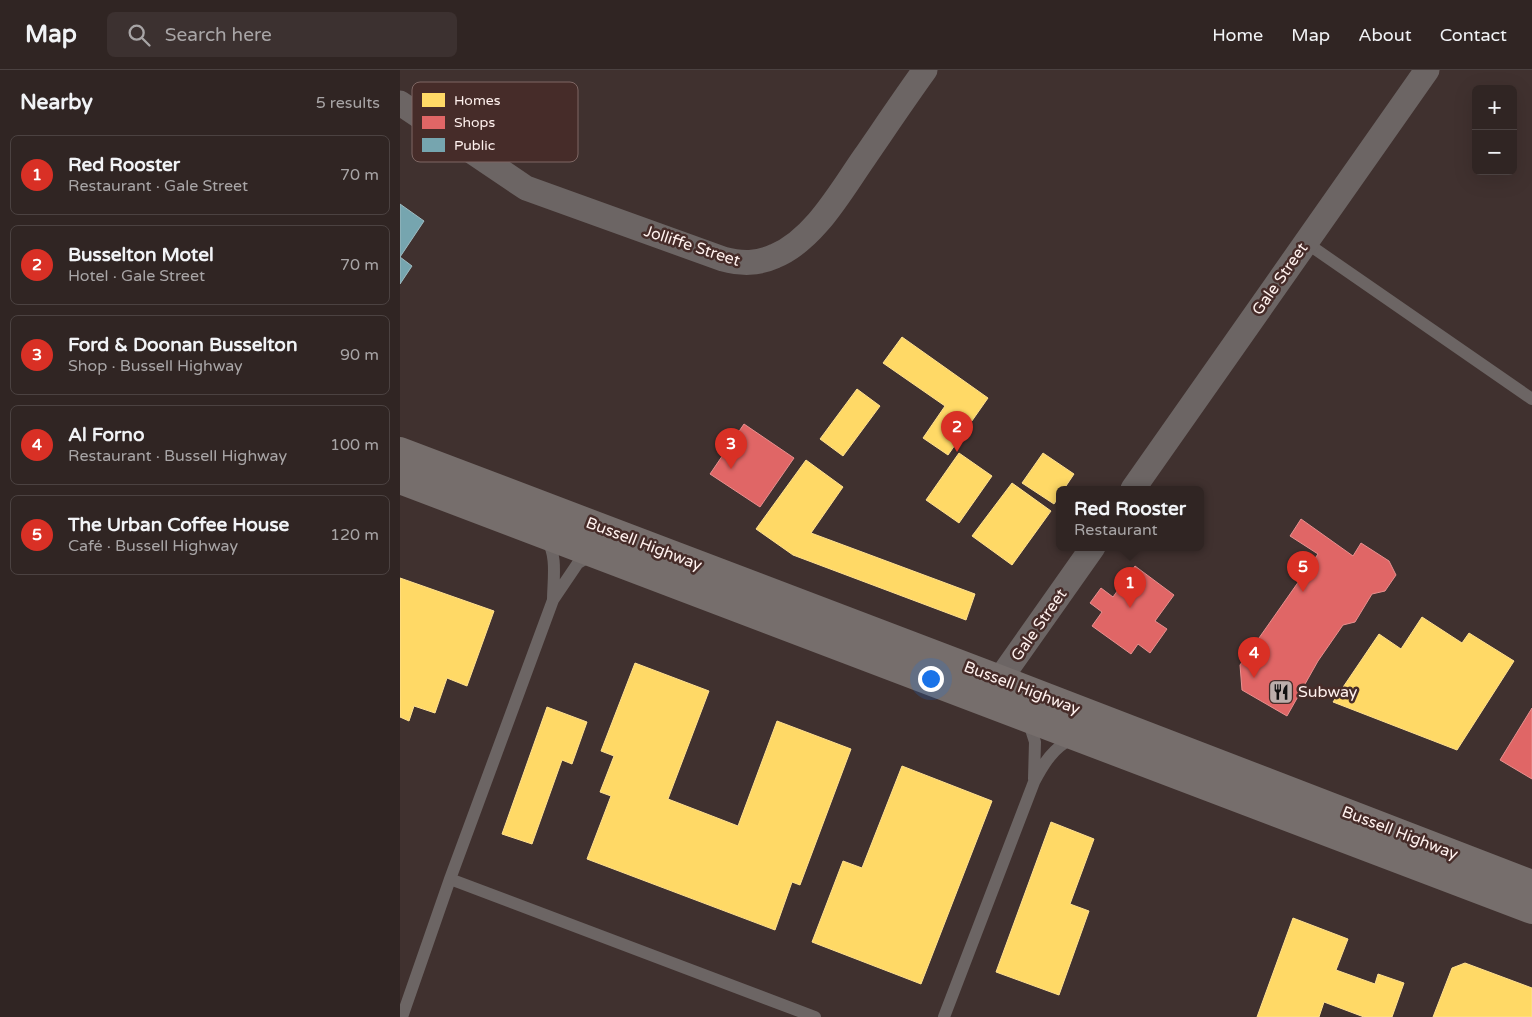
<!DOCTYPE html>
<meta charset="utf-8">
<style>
body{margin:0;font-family:"Varela Round",sans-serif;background:#3c3130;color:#f1f3f6}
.controls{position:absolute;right:15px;top:15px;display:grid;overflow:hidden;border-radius:8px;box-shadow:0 5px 20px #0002}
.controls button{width:45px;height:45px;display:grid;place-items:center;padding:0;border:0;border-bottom:1px solid #4b4241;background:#302523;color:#f1f3f6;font:25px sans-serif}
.you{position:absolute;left:530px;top:608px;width:18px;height:18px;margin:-12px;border:4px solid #fff;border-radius:50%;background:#1a73e8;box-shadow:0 0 0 8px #1a73e833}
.badge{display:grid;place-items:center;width:32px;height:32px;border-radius:50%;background:#d93025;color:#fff;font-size:16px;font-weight:700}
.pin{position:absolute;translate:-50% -41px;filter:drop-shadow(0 1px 2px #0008)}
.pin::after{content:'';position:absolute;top:26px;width:18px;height:15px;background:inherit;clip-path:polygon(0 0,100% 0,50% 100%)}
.popup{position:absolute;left:656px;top:416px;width:148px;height:65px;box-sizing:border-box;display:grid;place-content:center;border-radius:8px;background:#302523;filter:drop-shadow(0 1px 4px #0005);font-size:16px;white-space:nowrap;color:#a8a5a6}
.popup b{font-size:19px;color:#f1f3f6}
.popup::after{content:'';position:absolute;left:50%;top:100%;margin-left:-10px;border:10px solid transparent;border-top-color:#302523}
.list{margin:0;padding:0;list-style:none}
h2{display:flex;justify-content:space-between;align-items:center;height:65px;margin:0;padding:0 20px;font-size:21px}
h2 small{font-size:16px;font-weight:400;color:#a8a5a6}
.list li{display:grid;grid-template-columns:32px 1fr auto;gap:15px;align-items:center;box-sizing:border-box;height:80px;margin:0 10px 10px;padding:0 10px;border:1px solid #4b4241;border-radius:8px}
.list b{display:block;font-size:19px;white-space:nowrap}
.list p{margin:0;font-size:16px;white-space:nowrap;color:#a8a5a6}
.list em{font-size:16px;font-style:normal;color:#a8a5a6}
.icon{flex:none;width:28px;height:28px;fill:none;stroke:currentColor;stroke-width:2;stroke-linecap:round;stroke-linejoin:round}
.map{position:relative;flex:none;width:1132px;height:947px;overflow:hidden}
header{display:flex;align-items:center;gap:30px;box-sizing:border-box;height:70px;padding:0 25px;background:#302523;border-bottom:1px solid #4b4241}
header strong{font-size:24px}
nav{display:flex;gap:28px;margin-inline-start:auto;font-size:18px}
.search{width:350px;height:45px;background:#3c3130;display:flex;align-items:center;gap:12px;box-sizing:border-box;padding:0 18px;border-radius:8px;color:#a8a5a6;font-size:19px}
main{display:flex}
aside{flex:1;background:#302523}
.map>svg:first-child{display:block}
</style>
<header>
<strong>Map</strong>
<div class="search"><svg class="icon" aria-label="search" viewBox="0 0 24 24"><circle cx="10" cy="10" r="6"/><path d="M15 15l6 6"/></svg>Search here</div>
<nav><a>Home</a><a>Map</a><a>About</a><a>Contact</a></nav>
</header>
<main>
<aside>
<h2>Nearby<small>5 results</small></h2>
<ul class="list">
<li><span class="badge">1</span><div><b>Red Rooster</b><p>Restaurant · Gale Street</p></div><em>70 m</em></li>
<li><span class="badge">2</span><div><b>Busselton Motel</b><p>Hotel · Gale Street</p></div><em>70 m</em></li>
<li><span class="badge">3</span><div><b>Ford &amp; Doonan Busselton</b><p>Shop · Bussell Highway</p></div><em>90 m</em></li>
<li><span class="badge">4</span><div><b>Al Forno</b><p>Restaurant · Bussell Highway</p></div><em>100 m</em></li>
<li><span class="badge">5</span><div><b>The Urban Coffee House</b><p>Café · Bussell Highway</p></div><em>120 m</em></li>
</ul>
</aside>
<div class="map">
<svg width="1132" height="947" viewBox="0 0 1132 947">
<rect width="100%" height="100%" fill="#40312f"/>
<path fill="#ffd966" stroke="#ffe08f" d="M502,267L588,328L548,385L523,368L545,336L483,293Z
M457,319L480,336L443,386L420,369Z
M559,383L592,406L559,453L526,430Z
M643,383L674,404L664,419H660V425L654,434L622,413Z
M406,390L443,417L411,463L575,524L566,550L393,485L356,459Z
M612,413L651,441L612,495L572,466Z
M0,508L94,541L67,616L47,608L35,643L14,636L9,651L0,647Z
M1022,547L1062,573L1069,563L1114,591L1057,680L933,632L979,564L1001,579Z
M235,593L309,621L268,729L338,756L377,651L451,679L400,815L392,812L375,860L187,789L211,726L200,722L214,686L201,681Z
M147,637L187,652L172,694L162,690L132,774L102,764Z
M502,696L592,731L521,914L412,872L443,791L462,798Z
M651,752L694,769L670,834L689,841L659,925L596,902Z
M893,848L948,869L936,900L975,914L978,904L1004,913L992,947H964L924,932L919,947H857Z
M1065,893L1132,918V947H1033L1052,898Z"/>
<path fill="#e06666" stroke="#e9908f" d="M344,354L394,388L360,437L310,404Z
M901,449L953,486L961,473L989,491L996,505L985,521L972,524L955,552L943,555L918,591L887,646L842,620L840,595L918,484L890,466Z
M735,496L774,525L755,551L767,559L750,583L738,574L731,584L692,556L702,542L690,533L701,518L713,527Z
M1132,638V709L1100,690Z"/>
<path fill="#76a5af" stroke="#9fbcc2" d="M0,134L24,151L0,187Z
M0,187L12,196L0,214Z"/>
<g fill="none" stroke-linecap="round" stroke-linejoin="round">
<path stroke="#6c6564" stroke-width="12" d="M905,172L1132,329
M146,469C158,484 153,511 153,530
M628,650L635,672L634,709
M50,809L415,947
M2,947L50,809L153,530L178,493L193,484
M544,947L634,712C644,693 653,678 673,668"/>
<path stroke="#6c6564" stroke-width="25" d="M0,33L126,118L323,189C342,194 357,194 375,186C414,170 441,121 464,88C484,59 504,29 525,0
M733,419L1027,0
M592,628L600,609L693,477"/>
<path stroke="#766e6c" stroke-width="28" d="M0,381L600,609L1132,814
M0,410L1132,840"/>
</g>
<defs>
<symbol id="restaurant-square" viewBox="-11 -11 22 22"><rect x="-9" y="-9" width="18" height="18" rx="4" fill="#bcaeab" stroke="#462c29"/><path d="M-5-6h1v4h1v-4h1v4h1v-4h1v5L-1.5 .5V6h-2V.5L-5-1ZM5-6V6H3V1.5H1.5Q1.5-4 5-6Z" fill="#111"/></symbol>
</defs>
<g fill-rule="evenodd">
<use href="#restaurant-square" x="867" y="608" width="28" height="28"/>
</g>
<g text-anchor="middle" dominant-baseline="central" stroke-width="5" stroke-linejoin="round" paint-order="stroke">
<g font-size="16" fill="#fff1ee" stroke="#462c29">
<text transform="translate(292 176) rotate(18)">Jolliffe Street</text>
<text transform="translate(880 209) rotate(-55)">Gale Street</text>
<text transform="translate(244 474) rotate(21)">Bussell Highway</text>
<text transform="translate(639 555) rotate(-55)">Gale Street</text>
<text transform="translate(622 618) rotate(21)">Bussell Highway</text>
<text transform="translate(1000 763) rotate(21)">Bussell Highway</text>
</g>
<g font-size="16" fill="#fff1ee" stroke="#462c29" text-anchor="start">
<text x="898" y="622">Subway</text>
</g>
</g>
<rect x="12" y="12" width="166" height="80" rx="8" fill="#462c29" stroke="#7e6764" stroke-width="1"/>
<rect x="22" y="23" width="23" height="14" fill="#ffd966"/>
<rect x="22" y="46" width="23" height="13" fill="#e06666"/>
<rect x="22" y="68" width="23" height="14" fill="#76a5af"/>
<g font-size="14" fill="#fff1ee">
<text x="54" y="35">Homes</text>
<text x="54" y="57">Shops</text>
<text x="54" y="80">Public</text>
</g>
</svg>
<div class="controls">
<button>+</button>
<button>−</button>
</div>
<div class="you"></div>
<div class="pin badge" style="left:730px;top:538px">1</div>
<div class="popup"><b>Red Rooster</b>Restaurant</div>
<div class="pin badge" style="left:557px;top:382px">2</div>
<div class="pin badge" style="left:331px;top:399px">3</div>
<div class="pin badge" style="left:854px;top:608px">4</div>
<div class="pin badge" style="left:903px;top:522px">5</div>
</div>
</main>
